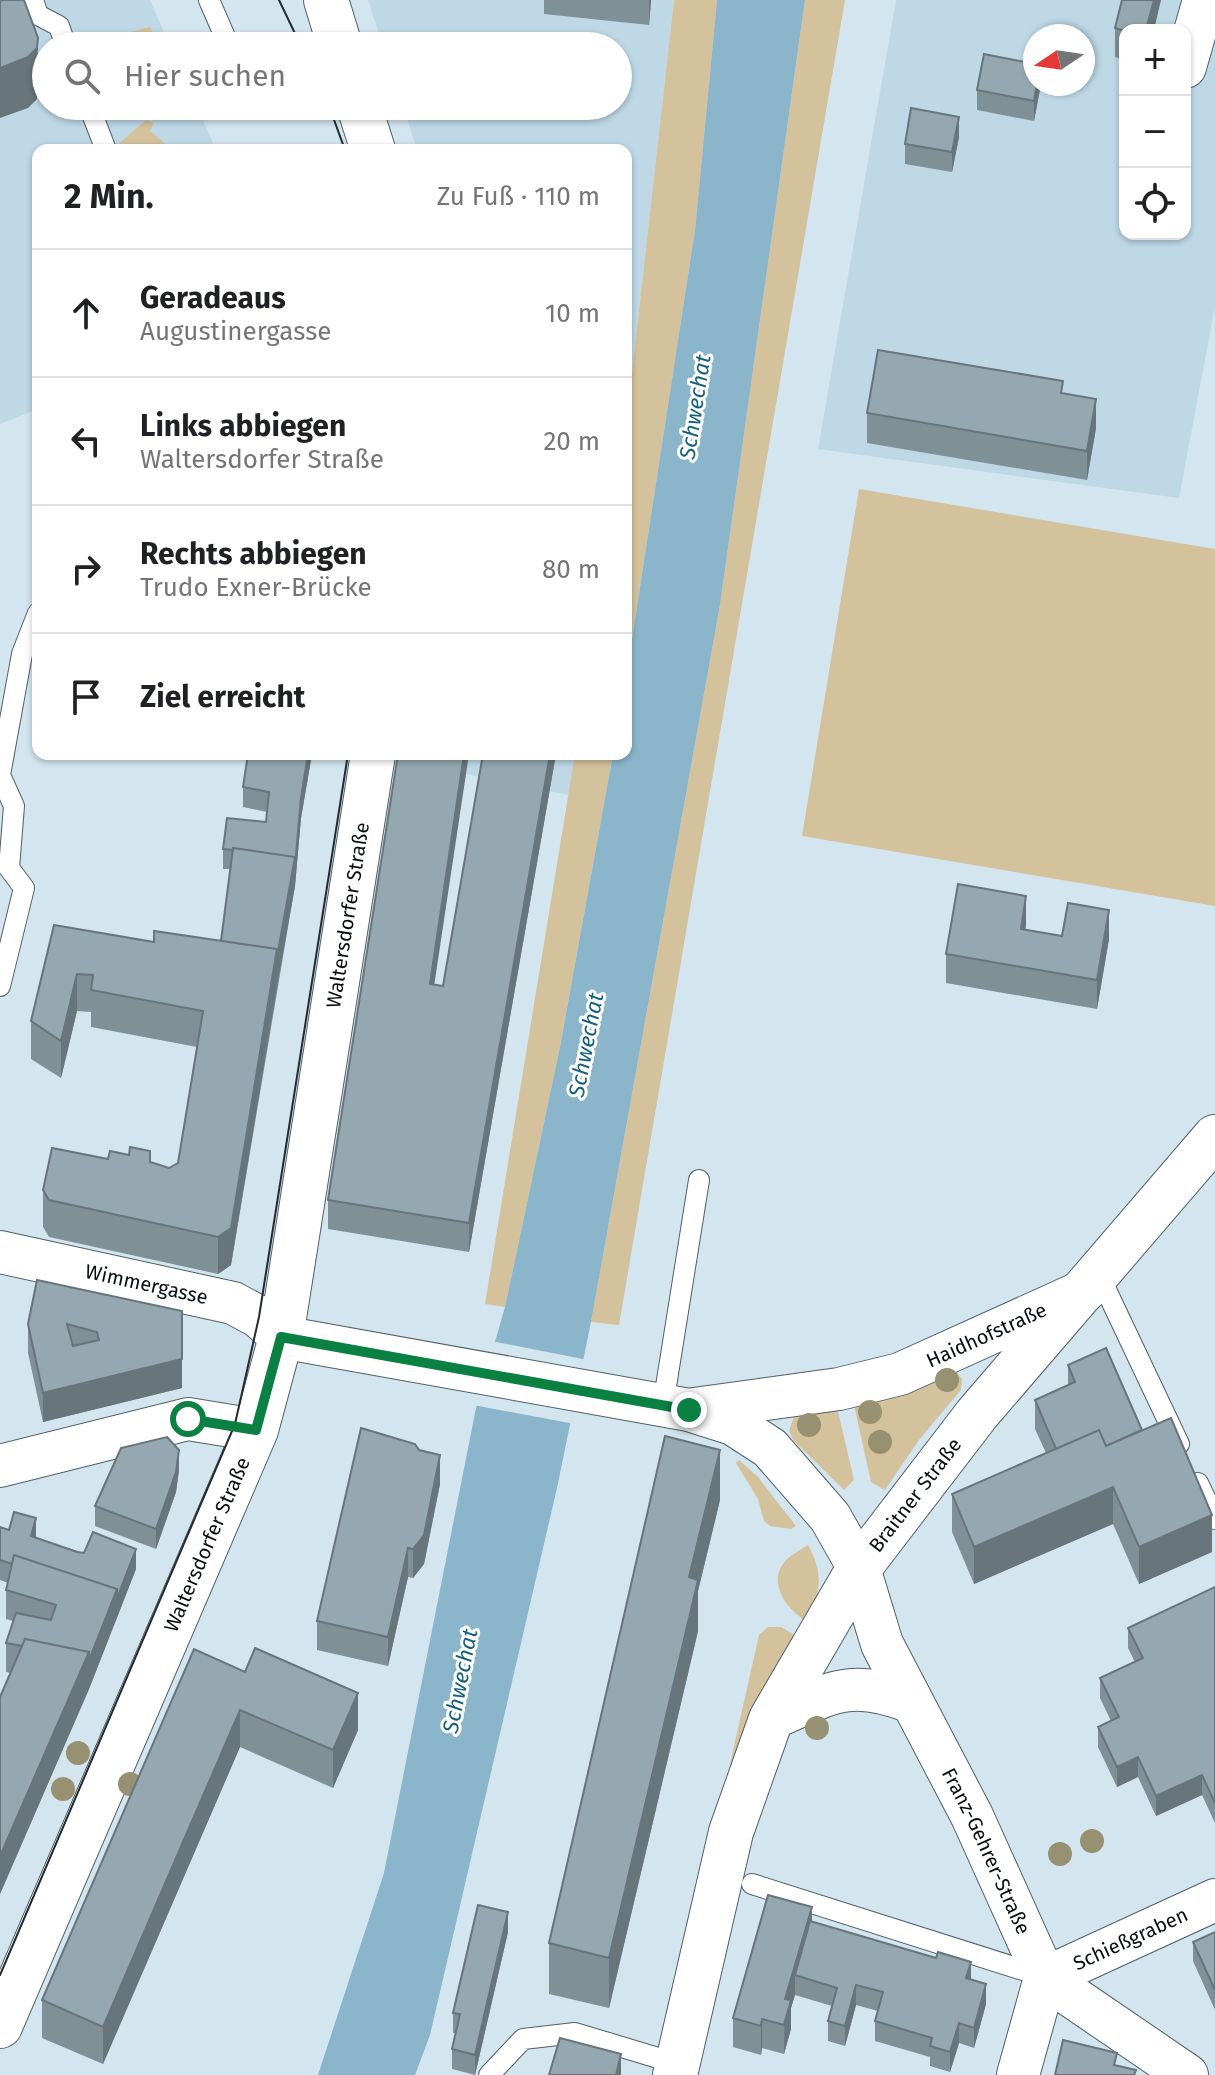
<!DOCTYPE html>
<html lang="de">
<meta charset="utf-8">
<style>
body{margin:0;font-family:"Fira Sans",sans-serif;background:#f2f2f2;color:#202124}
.controls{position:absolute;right:24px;top:24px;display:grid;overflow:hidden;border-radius:16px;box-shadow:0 2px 6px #0004}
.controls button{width:72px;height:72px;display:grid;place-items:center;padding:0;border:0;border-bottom:2px solid #e0e0e0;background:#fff;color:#202124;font:40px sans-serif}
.compass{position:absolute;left:1023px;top:24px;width:72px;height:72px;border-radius:50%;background:#fff;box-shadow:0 2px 6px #0004;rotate:257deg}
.stop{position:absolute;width:24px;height:24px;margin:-18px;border:6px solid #0b8043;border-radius:50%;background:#fff}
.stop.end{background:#0b8043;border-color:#fff;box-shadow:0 2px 8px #0008}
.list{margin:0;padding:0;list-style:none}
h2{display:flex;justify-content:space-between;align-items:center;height:104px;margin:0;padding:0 32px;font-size:34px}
h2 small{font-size:26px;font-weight:400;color:#757577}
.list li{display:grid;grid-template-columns:52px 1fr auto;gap:24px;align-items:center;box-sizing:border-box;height:128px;padding:0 32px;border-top:2px solid #e0e0e0}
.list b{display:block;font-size:30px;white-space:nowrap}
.list p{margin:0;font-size:26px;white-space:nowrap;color:#757577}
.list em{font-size:26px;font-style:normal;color:#757577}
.icon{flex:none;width:44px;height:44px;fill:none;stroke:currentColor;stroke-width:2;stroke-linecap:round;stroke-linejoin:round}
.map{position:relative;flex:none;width:1215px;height:2075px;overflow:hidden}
.search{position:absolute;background:#fff;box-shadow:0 2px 6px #0004;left:32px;top:32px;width:600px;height:88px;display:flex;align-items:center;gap:20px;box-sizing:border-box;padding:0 28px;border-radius:44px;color:#757577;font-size:30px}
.panel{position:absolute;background:#fff;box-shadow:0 2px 6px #0004;left:32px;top:144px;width:600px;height:616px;border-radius:16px}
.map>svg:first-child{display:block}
</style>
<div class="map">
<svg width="1215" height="2075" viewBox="0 0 1215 2075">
<rect width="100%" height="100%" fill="#d3e5ef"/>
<path fill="#bed8e6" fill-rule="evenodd" d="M0,0H150L170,46H46V106H197L216,150H38V409L0,424Z
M368,0H674L626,426V150H417L403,106H618V46H383Z
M896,0H1215V306L1179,498L818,449ZM1125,30H1185V234H1125ZM1035,36H1083V84H1035Z
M469,754H575L569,795L466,774Z"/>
<path fill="#d4c29d" d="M674,0H717L695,230L626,678V426Z
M805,0H845L619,1325L591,1322L720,605Z
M150,27L160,46H123L119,35Z
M146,120L154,123L150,131L173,150H116L115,147Z
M859,489L1215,549V906L802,836Z
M575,754H613L560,1047L505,1307L485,1304Z
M947,1369L956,1372L962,1379L961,1390L919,1440L885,1490L871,1482L853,1400Z
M836,1403L854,1480L844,1490L793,1440L789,1430L795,1415Z
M739,1460L758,1477L796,1526L791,1529L770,1526L764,1521L758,1499L736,1463Z
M808,1545C824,1574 821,1593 806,1621C786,1609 766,1582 786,1560C792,1554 802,1549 808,1545Z
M768,1627H781L796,1636L733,1765L730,1764L759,1635Z"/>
<path fill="#8bb5cb" d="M717,0H805L720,605L591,1322L557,1488L430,2035L415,2075H318L384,1873L476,1408L505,1307L560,1047L613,754H626V678L695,230Z"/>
<path fill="#d3e5ef" d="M491,1341L588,1360L575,1424L473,1405Z"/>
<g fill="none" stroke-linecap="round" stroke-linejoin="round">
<defs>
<path id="service" d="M33,0L38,15L59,26L66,46
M209,0L229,46
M89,106L106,150
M0,986L24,888L9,868L14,806L0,775L22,654L38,613
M1099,1275L1179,1444
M663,1405L699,1180
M1198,1483L1215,1519
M752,1884L1042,1976
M489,2075L523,2039L575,2033L678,2064"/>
<g id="minor">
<path d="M1185,67L1204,0"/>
<path id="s1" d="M0,1252L233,1303L259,1317L281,1337L689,1410L733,1424L770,1448L830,1517L859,1568L882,1644L972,1816L1045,1978L1187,2075"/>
<path id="s2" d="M694,1409L839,1389L900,1374L1086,1290"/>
<path d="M0,1466L188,1419L256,1430"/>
<path d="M771,1719C828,1694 849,1677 911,1702"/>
<path id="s3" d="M1045,1978L1215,1900"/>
<path d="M1018,2075L1045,1978"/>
</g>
<g id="tertiary">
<path d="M326,0L340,46"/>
<path d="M359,106L373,150"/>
<path id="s4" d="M0,2026L256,1430L281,1337L373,754"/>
</g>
<g id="secondary">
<path id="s5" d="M675,2075L731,1832L771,1719L859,1568L977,1414L1215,1137"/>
</g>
</defs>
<use href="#service" stroke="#506068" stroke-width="22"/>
<use href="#minor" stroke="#506068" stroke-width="44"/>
<use href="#tertiary" stroke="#506068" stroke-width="46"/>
<use href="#secondary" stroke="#506068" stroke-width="46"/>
<use href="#service" stroke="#fff" stroke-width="20"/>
<use href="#minor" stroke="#fff" stroke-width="42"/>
<use href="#tertiary" stroke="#fff" stroke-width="44"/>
<use href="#secondary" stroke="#fff" stroke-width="44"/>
<path stroke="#232b2f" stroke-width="2" d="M279,0L301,46
M329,106L345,150
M0,1975L235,1424L259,1317L348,754"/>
</g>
<g fill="#989171">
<circle cx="947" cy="1380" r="12"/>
<circle cx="870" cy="1412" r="12"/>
<circle cx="809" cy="1425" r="12"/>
<circle cx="880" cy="1442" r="12"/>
<circle cx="817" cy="1728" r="12"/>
<circle cx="78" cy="1753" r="12"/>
<circle cx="130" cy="1784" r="12"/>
<circle cx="63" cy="1789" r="12"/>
<circle cx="1092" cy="1841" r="12"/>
<circle cx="1060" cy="1854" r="12"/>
</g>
<path fill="#809097" d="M544,0H651L649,25L544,14Z
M1115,28L1125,30V60L1115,57Z
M1041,84L1034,121L977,110V90Z
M959,137L952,172L905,164V144Z
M1063,393L1096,428L1087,480L867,443V413Z
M248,754H312L301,818L295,886L231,1265L218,1274L49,1237L43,1227V1190L108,1159L150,1162L169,1168L178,1163L197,1047L91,1027V1012L77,1011L61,1078L31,1059V1021L54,925L154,942L221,941L231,869H223V849L266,822L267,812L243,807V787Z
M483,754H556L469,1252L328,1229V1200L434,984L443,986Z
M1026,925L1025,930L1062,936L1109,939L1097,1009L946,983V954Z
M37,1280L182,1388L43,1422L28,1353V1324Z
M1068,1365L1142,1430L1212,1552L1139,1584L1113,1524L974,1584L952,1532V1494L1046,1453L1035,1429V1400L1068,1385Z
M179,1470L176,1492L156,1549L95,1526V1506Z
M440,1484L424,1564L413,1578L408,1577L388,1666L317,1650V1621Z
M720,1500L698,1591V1631L609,2008L549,1994V1943Z
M0,1527L136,1569L89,1689L0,1894V1697L11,1673L6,1672V1643L13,1621L6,1619V1590L8,1583L0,1580Z
M1215,1587V1823L1202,1795L1156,1816L1138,1777L1117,1787L1098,1747V1727L1111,1721L1100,1698V1678L1135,1662L1128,1648V1628Z
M194,1649L358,1730L333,1788L240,1747L103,2064L42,2038V2000Z
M812,1921L971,1980L986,2004L974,2048L959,2043L950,2072L930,2066V2057L875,2041V2021L878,2011L856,2005L845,2046L828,2041V2021L832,2006L795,1995L791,2008V2029L784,2054L762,2048L761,2055L733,2047V2018Z
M508,1932L475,2075L452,2069V2049L455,2033H453V2013Z
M1215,1932V2010L1193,1961V1942Z"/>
<path fill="#68757b" d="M649,0H651L649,25Z
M1154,0H1161L1154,30H1146Z
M38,38L37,99L28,108L0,118V68Z
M1037,84H1041L1034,121V101Z
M959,117V137L952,172V152Z
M1096,399V428L1087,480V451Z
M308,754H312L301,818L295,886L277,986V957Z
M464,754H469L430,1013V984Z
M550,754H556L469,1252V1223Z
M1026,896V925L1021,958V929Z
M1109,910V939L1097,1009V980Z
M277,949V986L231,1265L218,1274V1237Z
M77,974V1011L61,1078V1041Z
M182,1359V1388L43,1422V1393Z
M179,1450V1470L176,1492L156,1549V1529Z
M720,1450V1500L698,1591V1631L609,2008V1958L689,1577Z
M440,1455V1484L424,1564L413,1578V1549Z
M1113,1487V1524L974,1584V1547Z
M1212,1515V1552L1139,1584V1547Z
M36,1518V1538L31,1536Z
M408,1548V1577L388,1666V1637Z
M136,1549V1569L89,1689L0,1894V1856L117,1589Z
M358,1693V1730L333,1788V1750Z
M240,1710V1747L103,2064V2027Z
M1138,1757V1777L1117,1787V1767Z
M1202,1775V1795L1156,1816V1796Z
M812,1907V1936L795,1975V1995L791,2008V2029L784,2054L785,1999Z
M508,1912V1932L475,2075V2055Z
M971,1962V1982L966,1978Z
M986,1984V2004L974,2048V2028Z
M856,1985V2005L845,2046V2026Z
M762,2019V2048L761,2055V2026Z
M959,2023V2043L950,2072V2052Z
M621,2054V2075H616Z"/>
<path fill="#95a7b0" stroke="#68757b" stroke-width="2" fill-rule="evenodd" d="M0,0H24L38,38L37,48L28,57L0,68Z
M1122,0H1154L1146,30L1125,31L1115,28Z
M984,54L1035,64V84H1037L1034,101L977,90Z
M911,108L959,117L952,152L905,144Z
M878,350L1063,381L1061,393L1096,399L1087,451L867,413Z
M248,754H308L301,798L295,866V857L233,848V850L223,849L227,818L266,822L269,792L243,787Z
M398,754H464L430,984L443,986L483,754H550L469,1223L328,1200Z
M233,848L295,857L277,957V949L221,941Z
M958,884L1026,896L1021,929L1062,936L1068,903L1109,910L1097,980L946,954Z
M54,925L154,942V931L277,949L231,1228L218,1237L49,1200L43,1190L52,1148L108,1159L110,1151L129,1155L130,1147L150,1151V1162L169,1168L178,1163L203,1011L91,990L93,975L77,974L61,1041L31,1021Z
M37,1280L182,1311V1359L43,1393L28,1324ZM67,1324L97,1332L99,1340L73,1346Z
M1106,1348L1142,1430L1106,1446L1099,1430L1056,1449L1035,1400L1075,1382L1068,1365Z
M1171,1418L1212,1515L1139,1547L1113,1487L974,1547L952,1494L1099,1430L1106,1446Z
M361,1428L415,1444L419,1450L440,1455L424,1535L413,1549L408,1548L388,1637L317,1621Z
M665,1436L720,1450L689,1577L698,1580L609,1958L549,1943Z
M167,1437L179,1450L176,1472L156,1529L95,1506L121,1448Z
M14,1512L36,1518L31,1536L77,1552L84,1553L93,1532L136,1549L117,1598V1589L14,1555L12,1564L0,1560V1527L9,1530Z
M14,1555L117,1589L89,1660V1652L25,1639L22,1646L6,1643L16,1613L51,1620L56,1605L6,1590Z
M1215,1587V1803L1202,1775L1156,1796L1138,1757L1117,1767L1098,1727L1119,1717L1100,1678L1143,1658L1128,1628Z
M25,1639L89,1652L0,1856V1697Z
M255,1648L358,1693L333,1750L240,1710L103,2027L42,2000L194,1649L245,1672Z
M768,1895L812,1907L785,1999L791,2000L784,2025L762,2019L761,2026L733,2018Z
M478,1905L508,1912L475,2055L452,2049L460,2014L453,2013Z
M810,1921L936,1958L938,1952L971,1962L966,1978L986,1984L974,2028L959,2023L950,2052L930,2046L932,2038L875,2021L883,1992L856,1985L845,2026L828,2021L837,1988L795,1975Z
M1215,1932V1990L1193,1942Z
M560,2038L621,2054L616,2075H549Z
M1063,2040L1117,2053L1114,2065L1136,2070L1134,2075H1055Z"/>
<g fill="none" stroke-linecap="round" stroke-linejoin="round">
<path stroke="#0b8043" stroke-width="10" d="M188,1419L256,1430L281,1337L689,1410"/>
</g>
<g text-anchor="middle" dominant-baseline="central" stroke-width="6" stroke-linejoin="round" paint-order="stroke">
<g font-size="20" fill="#070d10" stroke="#fff">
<text stroke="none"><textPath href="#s4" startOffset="1172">Waltersdorfer Straße</textPath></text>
<text stroke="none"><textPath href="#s1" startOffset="150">Wimmergasse</textPath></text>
<text stroke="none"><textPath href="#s2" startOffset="304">Haidhofstraße</textPath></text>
<text stroke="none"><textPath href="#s5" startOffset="636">Braitner Straße</textPath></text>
<text stroke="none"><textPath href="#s4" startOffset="524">Waltersdorfer Straße</textPath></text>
<text stroke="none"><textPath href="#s1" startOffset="1264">Franz-Gehrer-Straße</textPath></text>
<text stroke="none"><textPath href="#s3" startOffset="94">Schießgraben</textPath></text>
</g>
<g font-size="22" font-style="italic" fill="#13607e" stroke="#fff">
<text transform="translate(695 407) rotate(-81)">Schwechat</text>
<text transform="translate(586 1045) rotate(-79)">Schwechat</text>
<text transform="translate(460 1681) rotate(-79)">Schwechat</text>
</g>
</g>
</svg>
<div class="controls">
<button>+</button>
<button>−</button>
<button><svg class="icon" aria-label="locate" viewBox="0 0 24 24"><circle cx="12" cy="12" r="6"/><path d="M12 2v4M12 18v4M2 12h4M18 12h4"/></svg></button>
</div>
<svg class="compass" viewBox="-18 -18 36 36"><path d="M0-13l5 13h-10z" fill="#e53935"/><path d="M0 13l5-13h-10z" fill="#757577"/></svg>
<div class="stop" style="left:188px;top:1419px"></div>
<div class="stop end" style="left:689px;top:1410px"></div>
<div class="search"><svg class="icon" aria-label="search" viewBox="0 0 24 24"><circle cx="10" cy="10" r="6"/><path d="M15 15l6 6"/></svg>Hier suchen</div>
<section class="panel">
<h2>2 Min.<small>Zu Fuß · 110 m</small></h2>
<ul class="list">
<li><svg class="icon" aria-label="ahead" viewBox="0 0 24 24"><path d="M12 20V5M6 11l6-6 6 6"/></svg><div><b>Geradeaus</b><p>Augustinergasse</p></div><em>10 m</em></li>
<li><svg class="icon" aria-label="left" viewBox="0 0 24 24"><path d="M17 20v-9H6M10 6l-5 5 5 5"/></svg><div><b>Links abbiegen</b><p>Waltersdorfer Straße</p></div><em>20 m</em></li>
<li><svg class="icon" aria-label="right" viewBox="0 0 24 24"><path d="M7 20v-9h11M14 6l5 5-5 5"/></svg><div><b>Rechts abbiegen</b><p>Trudo Exner-Brücke</p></div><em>80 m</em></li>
<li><svg class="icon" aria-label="arrive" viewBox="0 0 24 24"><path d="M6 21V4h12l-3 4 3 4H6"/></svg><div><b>Ziel erreicht</b></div></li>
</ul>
</section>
</div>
